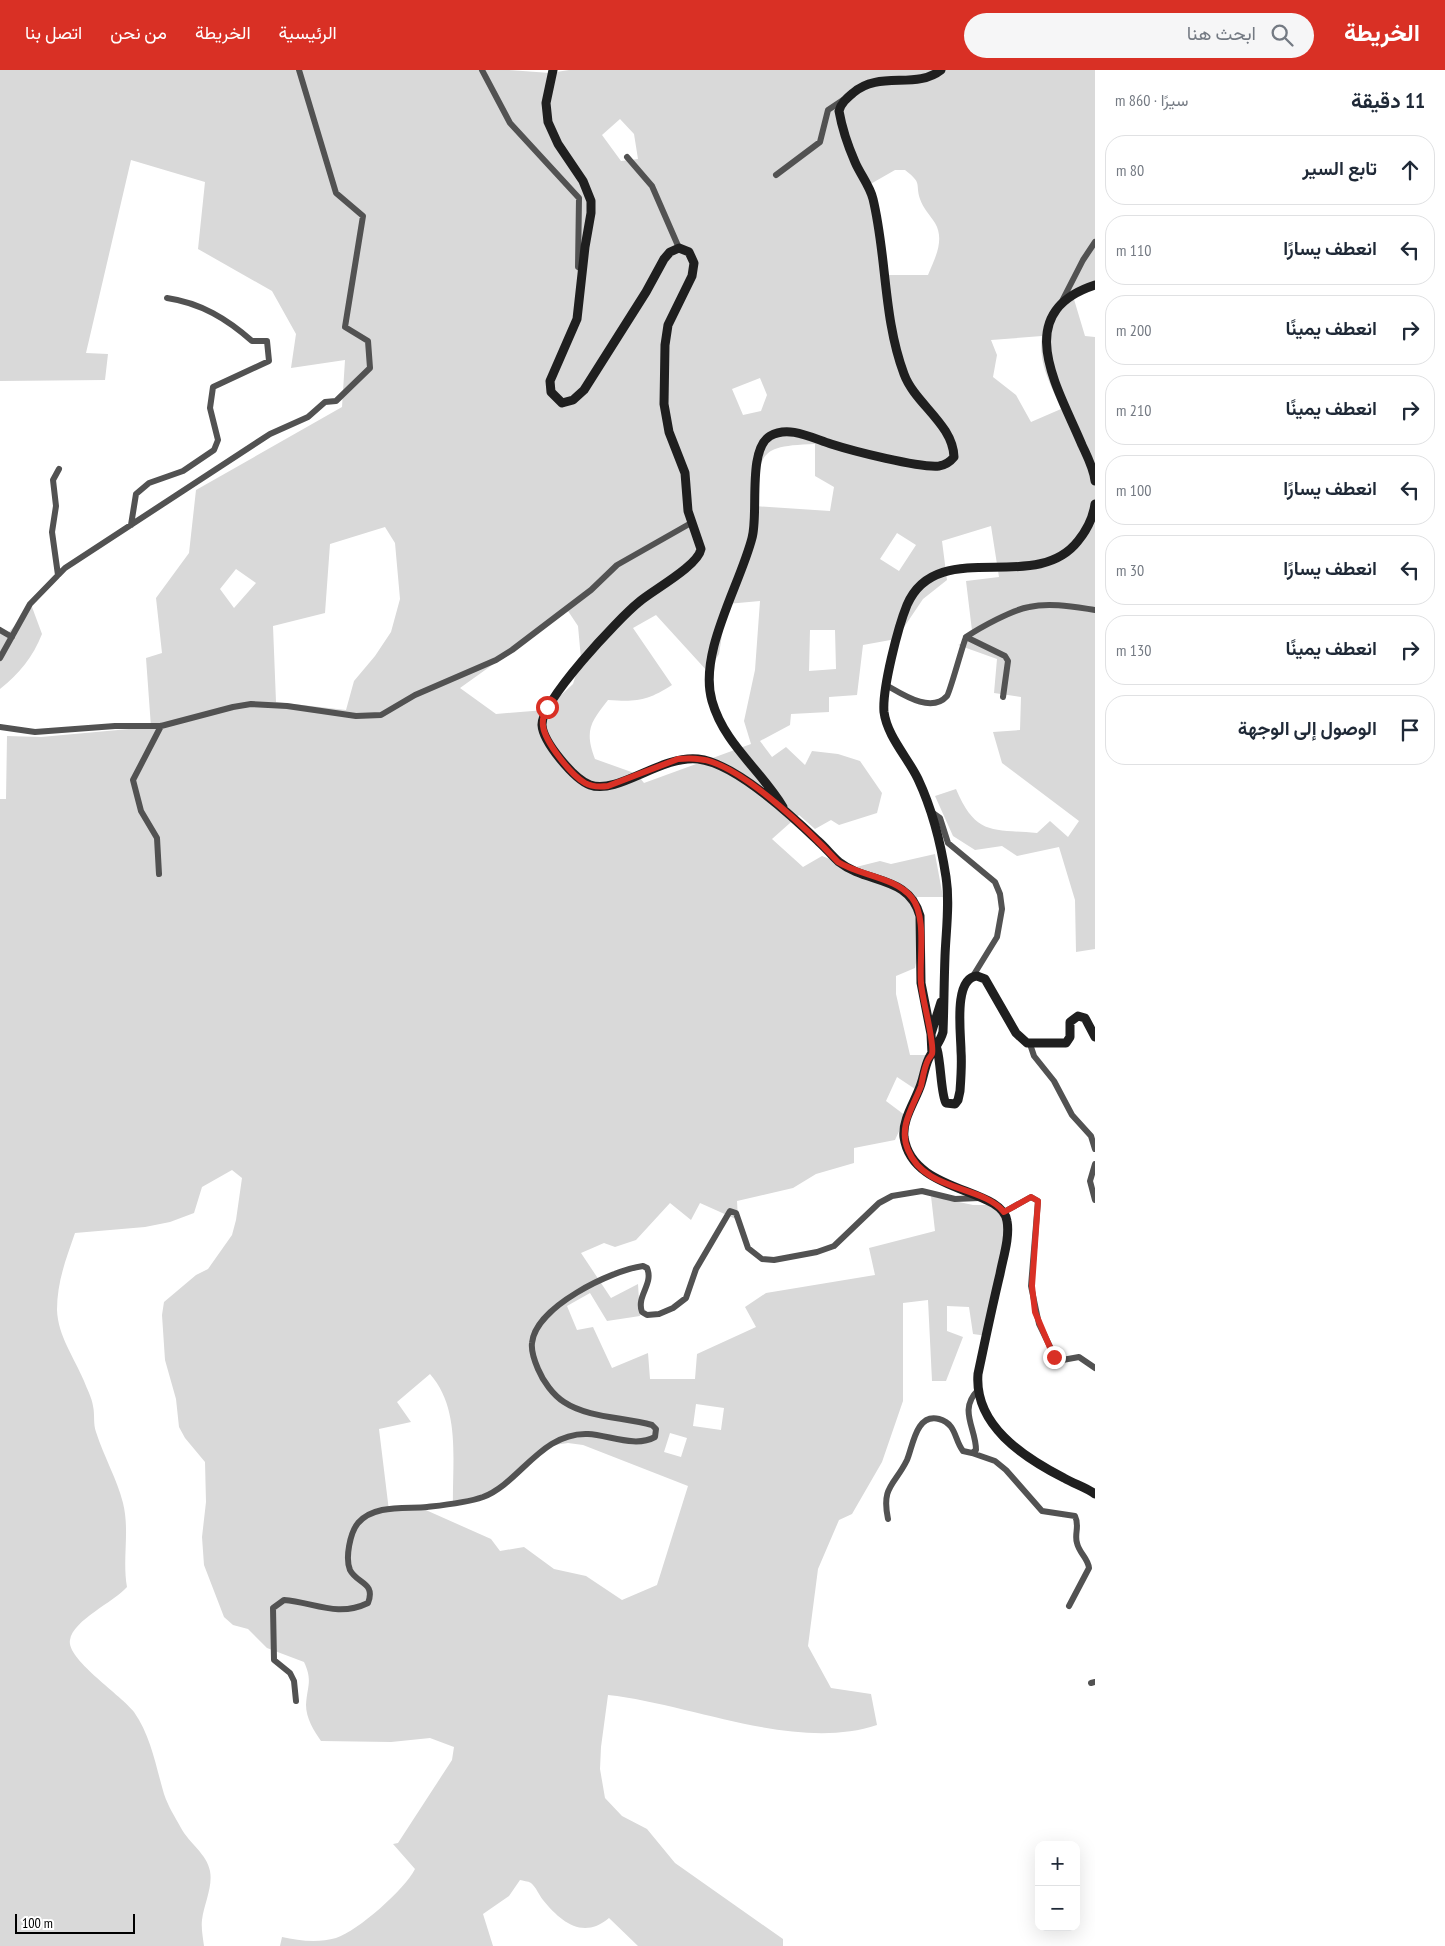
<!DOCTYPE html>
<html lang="ar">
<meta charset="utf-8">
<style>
body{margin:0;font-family:"PT Sans Narrow",Vazirmatn,sans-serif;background:#f6f6f7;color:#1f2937;direction:rtl}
.controls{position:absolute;right:15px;bottom:15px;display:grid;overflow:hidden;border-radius:10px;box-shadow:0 5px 20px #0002}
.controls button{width:45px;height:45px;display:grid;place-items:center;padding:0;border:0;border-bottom:1px solid #e0e1e3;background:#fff;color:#1f2937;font:25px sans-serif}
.scale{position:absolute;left:15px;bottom:12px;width:120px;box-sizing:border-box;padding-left:5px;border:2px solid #000;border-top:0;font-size:14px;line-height:18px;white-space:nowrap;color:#000;-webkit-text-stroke:4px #fff;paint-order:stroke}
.stop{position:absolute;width:15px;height:15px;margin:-11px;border:4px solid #d93025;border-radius:50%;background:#fff}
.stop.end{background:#d93025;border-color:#fff;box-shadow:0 1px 5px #0008}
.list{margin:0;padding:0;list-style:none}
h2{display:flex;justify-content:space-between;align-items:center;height:65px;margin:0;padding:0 20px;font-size:21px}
h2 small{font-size:16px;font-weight:400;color:#747a83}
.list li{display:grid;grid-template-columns:32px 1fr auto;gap:15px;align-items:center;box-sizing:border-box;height:70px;margin:0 10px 10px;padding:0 10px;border:1px solid #e0e1e3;border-radius:20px}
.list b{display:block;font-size:19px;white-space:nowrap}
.list em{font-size:16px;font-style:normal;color:#747a83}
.icon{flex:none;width:28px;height:28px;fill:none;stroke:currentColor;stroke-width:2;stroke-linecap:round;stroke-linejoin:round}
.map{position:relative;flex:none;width:1095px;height:1876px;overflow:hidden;direction:ltr}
header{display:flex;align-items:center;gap:30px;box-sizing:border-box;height:70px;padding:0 25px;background:#d93025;color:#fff}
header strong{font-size:24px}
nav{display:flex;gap:28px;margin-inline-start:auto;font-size:18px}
.search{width:350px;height:45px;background:#f6f6f7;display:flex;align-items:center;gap:12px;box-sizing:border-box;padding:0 18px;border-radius:28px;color:#747a83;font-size:19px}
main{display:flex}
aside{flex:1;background:#fff}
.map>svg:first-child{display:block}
</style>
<header>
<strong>الخريطة</strong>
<div class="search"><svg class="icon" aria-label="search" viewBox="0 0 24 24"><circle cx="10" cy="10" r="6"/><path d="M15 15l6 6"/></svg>ابحث هنا</div>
<nav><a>الرئيسية</a><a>الخريطة</a><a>من نحن</a><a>اتصل بنا</a></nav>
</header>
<main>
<aside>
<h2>11 دقيقة<small>سيرًا · 860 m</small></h2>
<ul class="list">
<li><svg class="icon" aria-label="ahead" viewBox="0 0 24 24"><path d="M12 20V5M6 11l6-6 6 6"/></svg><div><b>تابع السير</b></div><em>80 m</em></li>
<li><svg class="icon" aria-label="left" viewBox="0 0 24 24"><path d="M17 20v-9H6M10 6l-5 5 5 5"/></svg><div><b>انعطف يسارًا</b></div><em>110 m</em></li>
<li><svg class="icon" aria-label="right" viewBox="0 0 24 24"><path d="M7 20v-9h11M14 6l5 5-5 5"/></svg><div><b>انعطف يمينًا</b></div><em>200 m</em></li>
<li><svg class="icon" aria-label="right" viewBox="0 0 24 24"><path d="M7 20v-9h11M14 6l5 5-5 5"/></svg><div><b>انعطف يمينًا</b></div><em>210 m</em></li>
<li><svg class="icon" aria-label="left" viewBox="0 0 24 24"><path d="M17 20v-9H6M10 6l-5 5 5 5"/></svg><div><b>انعطف يسارًا</b></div><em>100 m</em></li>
<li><svg class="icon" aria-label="left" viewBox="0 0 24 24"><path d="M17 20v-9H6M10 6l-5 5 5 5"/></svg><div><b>انعطف يسارًا</b></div><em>30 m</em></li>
<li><svg class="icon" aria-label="right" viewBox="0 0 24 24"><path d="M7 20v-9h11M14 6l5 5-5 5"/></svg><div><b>انعطف يمينًا</b></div><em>130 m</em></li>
<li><svg class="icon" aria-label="arrive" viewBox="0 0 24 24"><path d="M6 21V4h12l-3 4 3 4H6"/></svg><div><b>الوصول إلى الوجهة</b></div></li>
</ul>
</aside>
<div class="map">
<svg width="1095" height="1876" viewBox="0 0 1095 1876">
<rect width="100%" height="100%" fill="#fff"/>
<path fill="#d9d9d9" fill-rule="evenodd" d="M0,0H509L550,3L569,0H1095V219L1073,226L1085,266L1095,267V879L1076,882L1075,830L1059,777L1017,786L1002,776L975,780L953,766L935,726L956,719C976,766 992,759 1037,763L1050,751L1068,767L1079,751L1002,693L993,662L1020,660L1021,627L994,623L997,589L958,575L973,569L966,511L999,507L991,456L942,471L947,510L923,529L896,569L863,575L857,625L829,627V642L791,644L790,655L760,671L772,687L786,677L805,695L812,681L838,684L860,691L882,723L877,743L839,755L831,750L815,759L799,745L772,769L803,797L822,786L852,798L880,791L891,794L935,784L943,827H917L921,866L915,898L896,906V924L910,985H931L921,1023L897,1007L886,1031L906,1046L895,1070L854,1078V1093L816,1104L793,1118L737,1131L738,1150L700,1133L691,1150L670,1133L636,1170L615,1177L604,1173L581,1183L611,1228L638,1214L640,1246L607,1251L590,1223L567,1236L577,1260L593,1257L612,1298L648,1283L650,1309H695L697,1284L756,1257L745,1237L766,1223L875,1205L869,1178L935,1161L931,1126L973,1135H987L992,1136L1006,1151L987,1266L973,1264L969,1237L947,1236V1261L963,1267L946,1311H932L928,1230L903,1233V1331L882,1392L852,1444L839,1450L818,1499L808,1576L831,1618L871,1624L877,1655C796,1682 691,1634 608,1625L601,1677L600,1699L605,1728L622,1746L647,1759L675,1793L783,1869V1876H638L609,1848C583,1870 561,1852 543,1830C539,1825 536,1817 531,1813C528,1811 523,1811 520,1810L509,1826L483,1844L493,1876H280L282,1867C299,1871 319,1873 336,1868C358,1861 405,1819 415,1799L393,1774L398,1773L452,1690L454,1677L430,1668L391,1672L321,1671C314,1661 306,1648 306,1635C307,1616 313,1611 304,1592L267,1578L248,1559L233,1555L224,1547L204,1495L202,1467L206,1432L205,1392L185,1368L179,1357L176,1329L165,1290L162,1245L164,1232L196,1205L208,1199L232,1165L236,1150L242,1108L232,1100L202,1117L194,1143L170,1152L145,1157L75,1163C66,1189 57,1212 57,1240C58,1266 74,1287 84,1311C87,1319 92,1328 93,1336C95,1345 93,1353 96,1362C104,1387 117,1409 123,1433C130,1461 122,1489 127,1517C114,1532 73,1550 70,1570C66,1589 121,1625 134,1642C151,1666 156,1697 164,1724C168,1736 175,1747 181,1758C189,1773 207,1784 210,1801C213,1817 204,1834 202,1850C201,1858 203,1868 204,1876H0V729H6L7,666L41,667L151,657L146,588L162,583L156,528L189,483L196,420L342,337L345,290L291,298L296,264L272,221L198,179L205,112L131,90L86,283L108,284L105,310L0,311ZM620,49L634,64L638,89L621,91L602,65ZM895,100H905C923,114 915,113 920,129C923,138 930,145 935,153C945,170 935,188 928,205H886L867,116ZM1042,266C1038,295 1051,314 1061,339L1031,352L1016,325L993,307L997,285L991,270ZM760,308L767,325L761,341L743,345L732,319ZM815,374V406L834,417L830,441L754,436C762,383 756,376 815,374ZM385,457L395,473L400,529L391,562L375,586L354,611L346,640L276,632L273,556L325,543L330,474ZM897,463L916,475L899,501L880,489ZM236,499L256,513L234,538L220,519ZM760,531L755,600L744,651L751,674L644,713L637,704L595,689C584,660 591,652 608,630C637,632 647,631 672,615L633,558L656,545L708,602L719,584L727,534ZM568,541L578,556L581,589L573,614L545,640L496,644L460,618ZM810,560H835L836,599L809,601ZM430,1304C461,1339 452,1392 453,1436L477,1431L499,1417L554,1375L568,1373L583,1375L688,1416L657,1515L622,1530L586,1506L554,1499L524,1477L500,1481L491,1469L419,1437L389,1441L379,1359L411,1352L397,1332ZM696,1334L724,1338L721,1360L693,1356ZM670,1363L687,1368L681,1387L664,1382Z
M32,537L42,564C33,587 19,604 0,619V557L8,563Z"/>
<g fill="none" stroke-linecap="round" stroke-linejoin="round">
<path stroke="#525252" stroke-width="6" d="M482,0L510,53L579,128L578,197L583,200
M627,87L652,116L679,178
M776,105L820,72L828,40L843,30
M1061,233L1083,190L1095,172
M131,455L136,424L149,413L183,401L214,380L218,370L210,338L213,317L269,291L267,271H252C227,249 201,233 167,228
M58,505L52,462L56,436L53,410L59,399
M0,560L12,567
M966,567C981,557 1012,540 1029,537C1050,532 1075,537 1095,540
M0,588L30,534L65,498L270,364L308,347L325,332L336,331L370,298L368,271L345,257L363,146L336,123L299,0
M886,615C902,624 931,644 947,626C950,622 962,577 966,567L1005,586L1008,591L1003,627
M0,657L35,662L115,656H161L233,637L251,634L287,636L356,646L381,645L415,625L496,590L512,580L591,520L617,495L691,453
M930,741L940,748L948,773L995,812L1000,824L1002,839L997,867L973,906
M159,804L157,768L141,741L133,710L161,656
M1030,974L1034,986L1054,1011L1072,1045L1091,1066L1095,1079
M1095,1094L1090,1111L1095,1130
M1004,1142L1031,1127L1038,1131L1031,1216L1039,1254L1057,1291L1079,1287L1095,1298
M972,1383L995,1391L1006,1400L1042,1441L1075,1446C1080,1456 1074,1464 1077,1473C1079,1483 1088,1488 1089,1498L1069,1536
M888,1449C881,1416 895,1415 907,1390C913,1376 916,1343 939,1349C957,1354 954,1370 963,1381L972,1383L976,1380C976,1358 958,1340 978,1320
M1091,1613L1095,1612
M296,1631L294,1611L290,1603L274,1590L273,1538L284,1530C313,1532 337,1548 368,1533C376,1512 357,1514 350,1500C345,1488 350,1463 358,1453C374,1434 406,1439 427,1437C445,1435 466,1433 483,1427C520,1413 541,1362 588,1364C609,1365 635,1378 655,1367L656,1359L652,1355C624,1347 588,1348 564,1332C553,1325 543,1311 538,1299C535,1292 531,1281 532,1273C535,1237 612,1200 643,1196L647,1198C654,1214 636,1226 642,1242L647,1245L659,1244L673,1238L686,1228L696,1199L730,1141L736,1143L748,1178L762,1189L774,1190L817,1182L834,1176L879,1133L892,1126L922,1121L955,1129L979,1128"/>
<path stroke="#1f1f1f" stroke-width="9" d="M553,0L546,33L548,52L558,74L583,111L591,131V143L585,177L577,249L550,311L551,322L562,333L573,330L584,320L646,222L664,189L670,182L679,178L689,182L694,193L692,206L668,255L665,275L664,334L669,362L685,403L688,441L701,479C698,496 653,520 639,532C618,549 541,631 542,655C543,672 574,709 590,715C618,725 661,685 698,689C735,693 791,745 818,771C826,778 832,786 839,792C867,814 909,805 920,846L921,913L931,964
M1095,215C1009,243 1059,319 1082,375C1087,386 1094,399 1095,411
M1095,434C1093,448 1087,460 1078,471C1035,526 937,465 907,535C898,557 882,619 884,642C887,666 908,688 918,709C932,739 941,774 946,807C950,833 946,860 945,886C944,912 944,937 943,962C940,973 934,978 929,988C925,996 924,1005 921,1014C916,1030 902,1049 904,1067C912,1124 1002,1117 1007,1151C1010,1167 1003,1188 1000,1204C992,1237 985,1271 978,1304C974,1355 1023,1387 1064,1408C1074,1414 1085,1417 1095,1424
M783,737C761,700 724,674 712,631C698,583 740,515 752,468C759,444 747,380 770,366C789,355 812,368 831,374C853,381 919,398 939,396C946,395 950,392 954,387C953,354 915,334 904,304C883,248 887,187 873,129C870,116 860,104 855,92C848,76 842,58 839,41C841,33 847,28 853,23C879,0 916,20 941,0
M937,979C941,992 941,1026 946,1033L955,1034L958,1030L960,1021C961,1007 962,994 961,981C961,964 953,908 977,906L985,909L1016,963L1027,973H1066L1070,967V952L1078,946L1085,948L1095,967
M932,984L931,964L941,932"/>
</g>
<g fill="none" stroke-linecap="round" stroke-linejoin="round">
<path stroke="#d93025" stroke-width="6" d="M547,637C544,643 542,649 543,656C545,672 571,705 585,713C592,717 600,717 608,716L678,689C689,688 701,688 712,692C752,706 809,761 838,792C860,806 896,807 912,828C927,847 919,889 921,913C922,929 935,973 932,984C931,986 929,988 928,990C924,998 923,1007 921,1016C913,1037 898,1057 908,1080C925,1122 982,1115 1004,1142L1031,1127L1038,1131L1032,1216L1035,1242L1054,1287"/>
</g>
</svg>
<div class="controls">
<button>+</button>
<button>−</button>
</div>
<div class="scale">100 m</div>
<div class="stop" style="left:547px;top:637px"></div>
<div class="stop end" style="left:1054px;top:1287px"></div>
</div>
</main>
